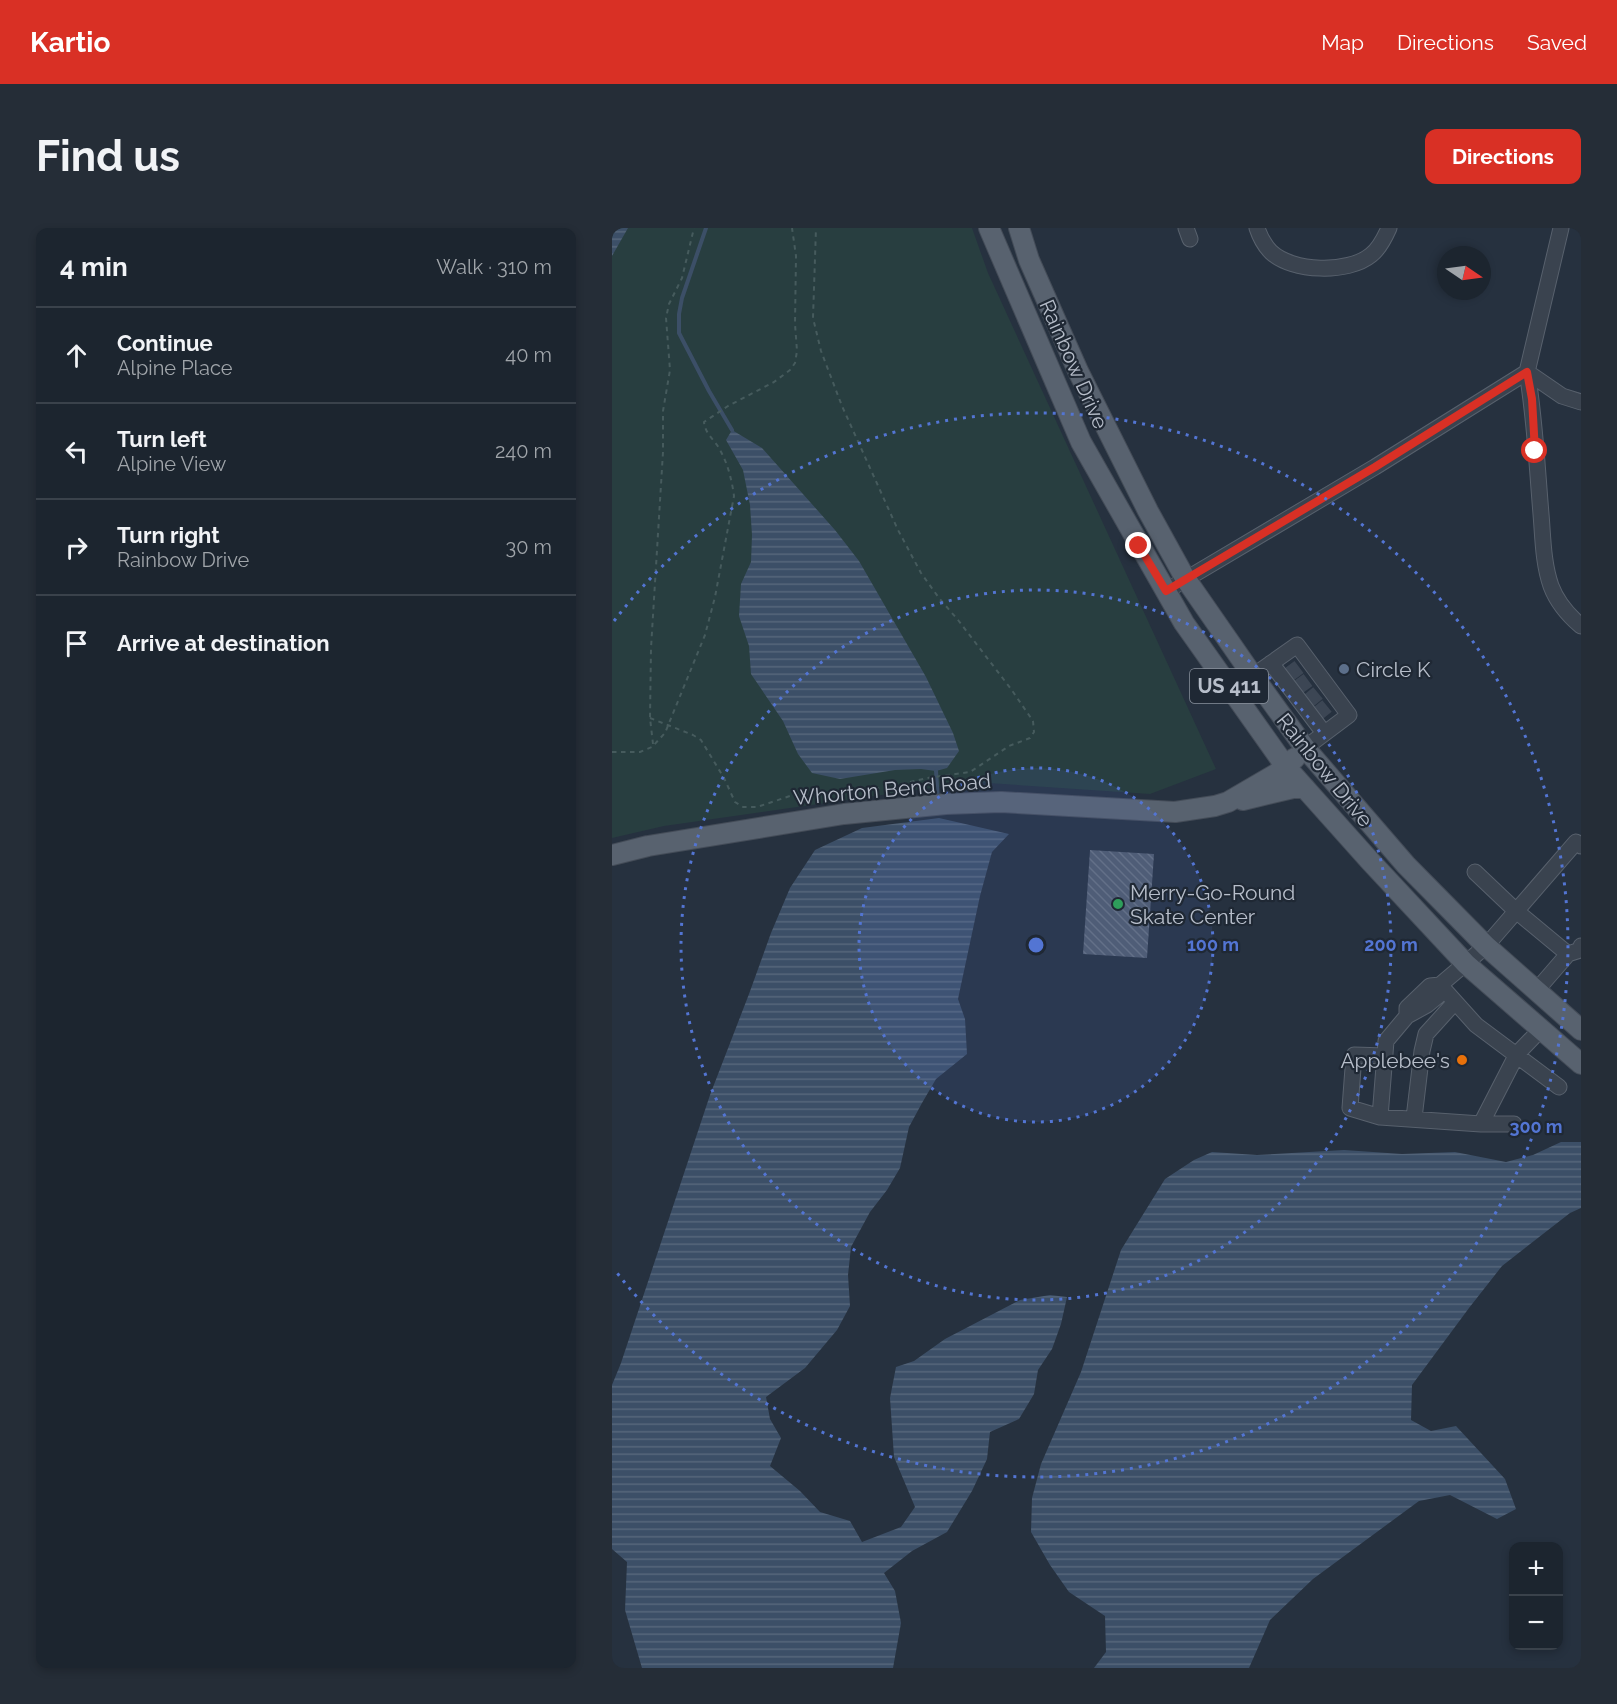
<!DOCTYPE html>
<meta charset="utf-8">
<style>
body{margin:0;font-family:Raleway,sans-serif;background:#252d37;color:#f1f3f6}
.controls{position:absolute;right:18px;bottom:18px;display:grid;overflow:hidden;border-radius:12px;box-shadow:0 3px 9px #0003}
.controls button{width:54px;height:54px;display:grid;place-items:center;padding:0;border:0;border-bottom:2px solid #3a424b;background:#1c252f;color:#f1f3f6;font:30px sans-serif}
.compass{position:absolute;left:825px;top:18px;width:54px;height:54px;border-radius:50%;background:#1c252f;box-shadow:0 3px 9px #0003;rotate:103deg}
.stop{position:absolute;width:18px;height:18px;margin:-14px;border:4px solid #d93025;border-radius:50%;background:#fff}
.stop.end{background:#d93025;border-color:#fff;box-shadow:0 2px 6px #0008}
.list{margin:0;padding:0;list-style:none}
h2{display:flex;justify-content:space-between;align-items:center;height:78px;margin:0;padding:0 24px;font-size:26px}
h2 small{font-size:20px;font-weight:400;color:#a0a5aa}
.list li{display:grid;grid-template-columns:39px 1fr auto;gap:18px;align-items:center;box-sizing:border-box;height:96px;padding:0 24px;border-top:2px solid #3a424b}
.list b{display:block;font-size:22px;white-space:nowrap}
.list p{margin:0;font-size:20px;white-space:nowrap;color:#a0a5aa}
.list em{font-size:20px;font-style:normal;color:#a0a5aa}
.icon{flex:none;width:33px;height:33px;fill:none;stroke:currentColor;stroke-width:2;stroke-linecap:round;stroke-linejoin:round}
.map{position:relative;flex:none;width:969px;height:1440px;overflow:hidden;border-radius:12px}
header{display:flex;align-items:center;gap:36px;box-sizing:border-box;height:84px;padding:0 30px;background:#d93025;color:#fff}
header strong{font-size:28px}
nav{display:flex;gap:33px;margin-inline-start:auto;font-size:21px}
.intro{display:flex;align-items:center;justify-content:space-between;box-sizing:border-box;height:144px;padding:0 36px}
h1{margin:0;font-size:42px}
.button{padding:15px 27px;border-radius:12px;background:#d93025;color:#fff;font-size:21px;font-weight:700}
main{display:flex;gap:36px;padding:0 36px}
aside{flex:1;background:#1c252f;border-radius:12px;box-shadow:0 3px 9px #0003}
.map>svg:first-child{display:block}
</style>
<header>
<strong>Kartio</strong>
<nav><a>Map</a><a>Directions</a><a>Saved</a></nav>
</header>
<div class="intro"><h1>Find us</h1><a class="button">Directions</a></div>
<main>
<aside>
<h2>4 min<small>Walk · 310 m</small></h2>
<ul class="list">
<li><svg class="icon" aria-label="ahead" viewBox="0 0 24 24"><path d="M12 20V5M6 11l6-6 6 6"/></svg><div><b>Continue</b><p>Alpine Place</p></div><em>40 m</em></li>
<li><svg class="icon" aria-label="left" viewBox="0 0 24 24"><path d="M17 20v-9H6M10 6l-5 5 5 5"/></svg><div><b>Turn left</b><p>Alpine View</p></div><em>240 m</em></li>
<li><svg class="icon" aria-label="right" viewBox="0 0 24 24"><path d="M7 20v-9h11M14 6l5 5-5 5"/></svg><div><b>Turn right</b><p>Rainbow Drive</p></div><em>30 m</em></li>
<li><svg class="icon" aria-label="arrive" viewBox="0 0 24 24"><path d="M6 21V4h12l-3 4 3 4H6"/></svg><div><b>Arrive at destination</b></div></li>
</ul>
</aside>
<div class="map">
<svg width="969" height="1440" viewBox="0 0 969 1440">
<defs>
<pattern id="water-rules" width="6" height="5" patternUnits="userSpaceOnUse" patternTransform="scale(1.5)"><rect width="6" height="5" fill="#3c4f67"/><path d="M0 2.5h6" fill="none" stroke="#56677b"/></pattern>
<pattern id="building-back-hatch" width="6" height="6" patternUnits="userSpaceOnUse" patternTransform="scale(1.5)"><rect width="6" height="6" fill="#4f5a6a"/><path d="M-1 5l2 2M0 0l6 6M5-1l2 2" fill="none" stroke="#66707e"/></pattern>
</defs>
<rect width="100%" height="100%" fill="#26313f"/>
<path fill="#283e40" d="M0,0H360L376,45L604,541L538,566L361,554L52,598L0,610Z"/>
<path fill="url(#water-rules)" d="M0,0H16L0,28Z
M120,202L150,220L223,302L247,333L314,449L341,505L347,523L335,540L324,543L309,541L283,542L228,551L200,545L186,526L171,493L139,446L137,418L127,388L129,356L139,334L140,307L138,277L131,242L114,212Z
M327,590L397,606L380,624L368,668L346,771L353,791L355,826L324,851L310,875L297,899L288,940L275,962L258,984L239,1019L236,1047L238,1078L225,1102L193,1140L154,1169L158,1191L169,1210L158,1238L188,1263L208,1284L238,1293L250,1314L289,1299L303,1279L282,1229L278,1170L284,1139L302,1133L333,1111L408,1072L438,1067L455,1069L449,1096L440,1121L426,1142L422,1166L407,1191L378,1204L375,1231L360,1263L335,1304L300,1323L272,1345L283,1363L289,1395L281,1440H30L13,1382L15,1334L0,1321V1157L9,1135L98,867L137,766L159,705L178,660L203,622L250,600Z
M949,914H969V980L958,985L890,1038L857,1080L800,1157L799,1192L819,1203L844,1198L893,1251L904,1281L885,1291L838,1267L807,1273L701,1351L658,1392L637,1440H482L494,1424L493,1388L457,1364L438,1337L419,1304L420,1270L429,1236L469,1144L509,1022L553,951L582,932L600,924L645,927L732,922L790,926L843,924L894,934L921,927Z"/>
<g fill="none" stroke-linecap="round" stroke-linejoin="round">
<path stroke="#3c4f67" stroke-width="4" d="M94,0L70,70L67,86V105L97,163L120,202
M324,543L326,572"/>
</g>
<path fill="url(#building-back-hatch)" d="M478,622L542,626L535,730L471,726Z"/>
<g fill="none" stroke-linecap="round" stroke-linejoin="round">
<path stroke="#3c4654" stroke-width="15" stroke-dasharray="15 8" stroke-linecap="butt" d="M675,448L687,439
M685,460L696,452
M695,474L706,465
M705,486L715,478"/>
<defs>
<path id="minor" d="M574,0L578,11
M645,0C648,9 652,17 659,24C680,44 736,46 759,27C767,21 773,9 777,0
M915,144C923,191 925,239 929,286C931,310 931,335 939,358C945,374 956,387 969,398
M915,144L950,168L969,174
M554,363L763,239L915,144L949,0
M659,435L712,505
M641,448L685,417L737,487L693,520
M863,644L903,682L956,726L924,763
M956,726L968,722L969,718
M828,757L864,797L947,859
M795,788V780L818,758L828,757L874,718L964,614L969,618
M773,828L742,827L738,880L768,889L869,896L905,826L929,801
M768,889L774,813L795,788L815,777L826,768L828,757
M802,890L810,823L814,806L843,774
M869,896H902"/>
<path id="major" d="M377,0L469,214L572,395L674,539L758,633L854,736L969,836
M407,0L417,32L466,143L536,283L573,350L641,448L693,520L794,637L874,718L969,802
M631,572L681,560H693
M0,627L36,618L232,586L334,576L389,574L563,584L603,578L616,574L664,546L683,530"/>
</defs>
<use href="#minor" stroke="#58616d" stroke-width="17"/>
<use href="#major" stroke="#444c58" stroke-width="22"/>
<path stroke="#465b5d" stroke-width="2" stroke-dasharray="4.5 4.5" stroke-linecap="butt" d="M38,490L81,507L89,512L112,550L123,574L131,579H145L184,566H208L277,559L315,550L358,544L397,518L418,510L422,504L421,493L399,461L346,392L327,370L309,345L286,302L230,178L209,123L201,90L204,0
M41,516L38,490L39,420L51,224V183L58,142L54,90L57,76L70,50L82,0
M0,524H28L40,519L53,505L93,407L103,369L122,268C120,253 116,236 108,222C103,212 93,206 92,194L116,178L162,154L178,142L183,135L185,123L183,96L184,28L180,0"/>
<use href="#minor" stroke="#3a434f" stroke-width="15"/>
<use href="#major" stroke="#58626f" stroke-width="20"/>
</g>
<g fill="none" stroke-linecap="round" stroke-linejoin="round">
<path stroke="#d93025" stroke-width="8" d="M527,318L554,363L763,239L915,144L920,171L923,223"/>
</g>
<circle cx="424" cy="717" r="177" fill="#5375d3" fill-opacity=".12"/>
<g fill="none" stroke="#5375d3" stroke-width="3" stroke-dasharray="3 6">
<circle cx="424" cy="717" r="177"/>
<circle cx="424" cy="717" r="355"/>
<path d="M2 393A532 532 0 1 1 2 1041"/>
</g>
<circle fill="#5c6f8a" stroke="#1f2834" stroke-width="2" cx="732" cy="441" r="6"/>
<circle fill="#2e9e5b" stroke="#1f2834" stroke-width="2" cx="506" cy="676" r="6"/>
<circle fill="#e8710a" stroke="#1f2834" stroke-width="2" cx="850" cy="832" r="6"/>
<g text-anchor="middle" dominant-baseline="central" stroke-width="4.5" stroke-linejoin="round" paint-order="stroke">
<rect fill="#1f2834" stroke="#89919d" stroke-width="1.5" x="578" y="441" width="78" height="34" rx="4.5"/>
<g font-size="20" font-weight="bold" fill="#b7beca">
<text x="617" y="458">US 411</text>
</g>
<g font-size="21" fill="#b7beca" stroke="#1f2834">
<text transform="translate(462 136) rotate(66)">Rainbow Drive</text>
<text transform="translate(713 542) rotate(51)">Rainbow Drive</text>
<text transform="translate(280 561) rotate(-5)">Whorton Bend Road</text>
</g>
<g font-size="21" fill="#b7beca" stroke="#1f2834" text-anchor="start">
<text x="744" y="441">Circle K</text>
<text x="518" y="664">Merry-Go-Round<tspan x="518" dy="24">Skate Center</tspan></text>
<text x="838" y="832" text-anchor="end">Applebee's</text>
</g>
</g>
<circle cx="424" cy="717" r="9" fill="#5375d3" stroke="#1f2834" stroke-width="3"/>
<g font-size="18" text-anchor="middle" font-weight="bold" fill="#5375d3" stroke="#1f2834" stroke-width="4.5" stroke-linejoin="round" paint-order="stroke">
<text x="601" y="723">100 m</text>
<text x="779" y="723">200 m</text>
<text x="924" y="905">300 m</text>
</g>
</svg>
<div class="controls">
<button>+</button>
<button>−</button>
</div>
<svg class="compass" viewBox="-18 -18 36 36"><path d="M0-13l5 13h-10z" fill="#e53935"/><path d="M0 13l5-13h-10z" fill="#a0a5aa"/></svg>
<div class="stop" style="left:923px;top:223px"></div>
<div class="stop end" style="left:527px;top:318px"></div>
</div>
</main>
